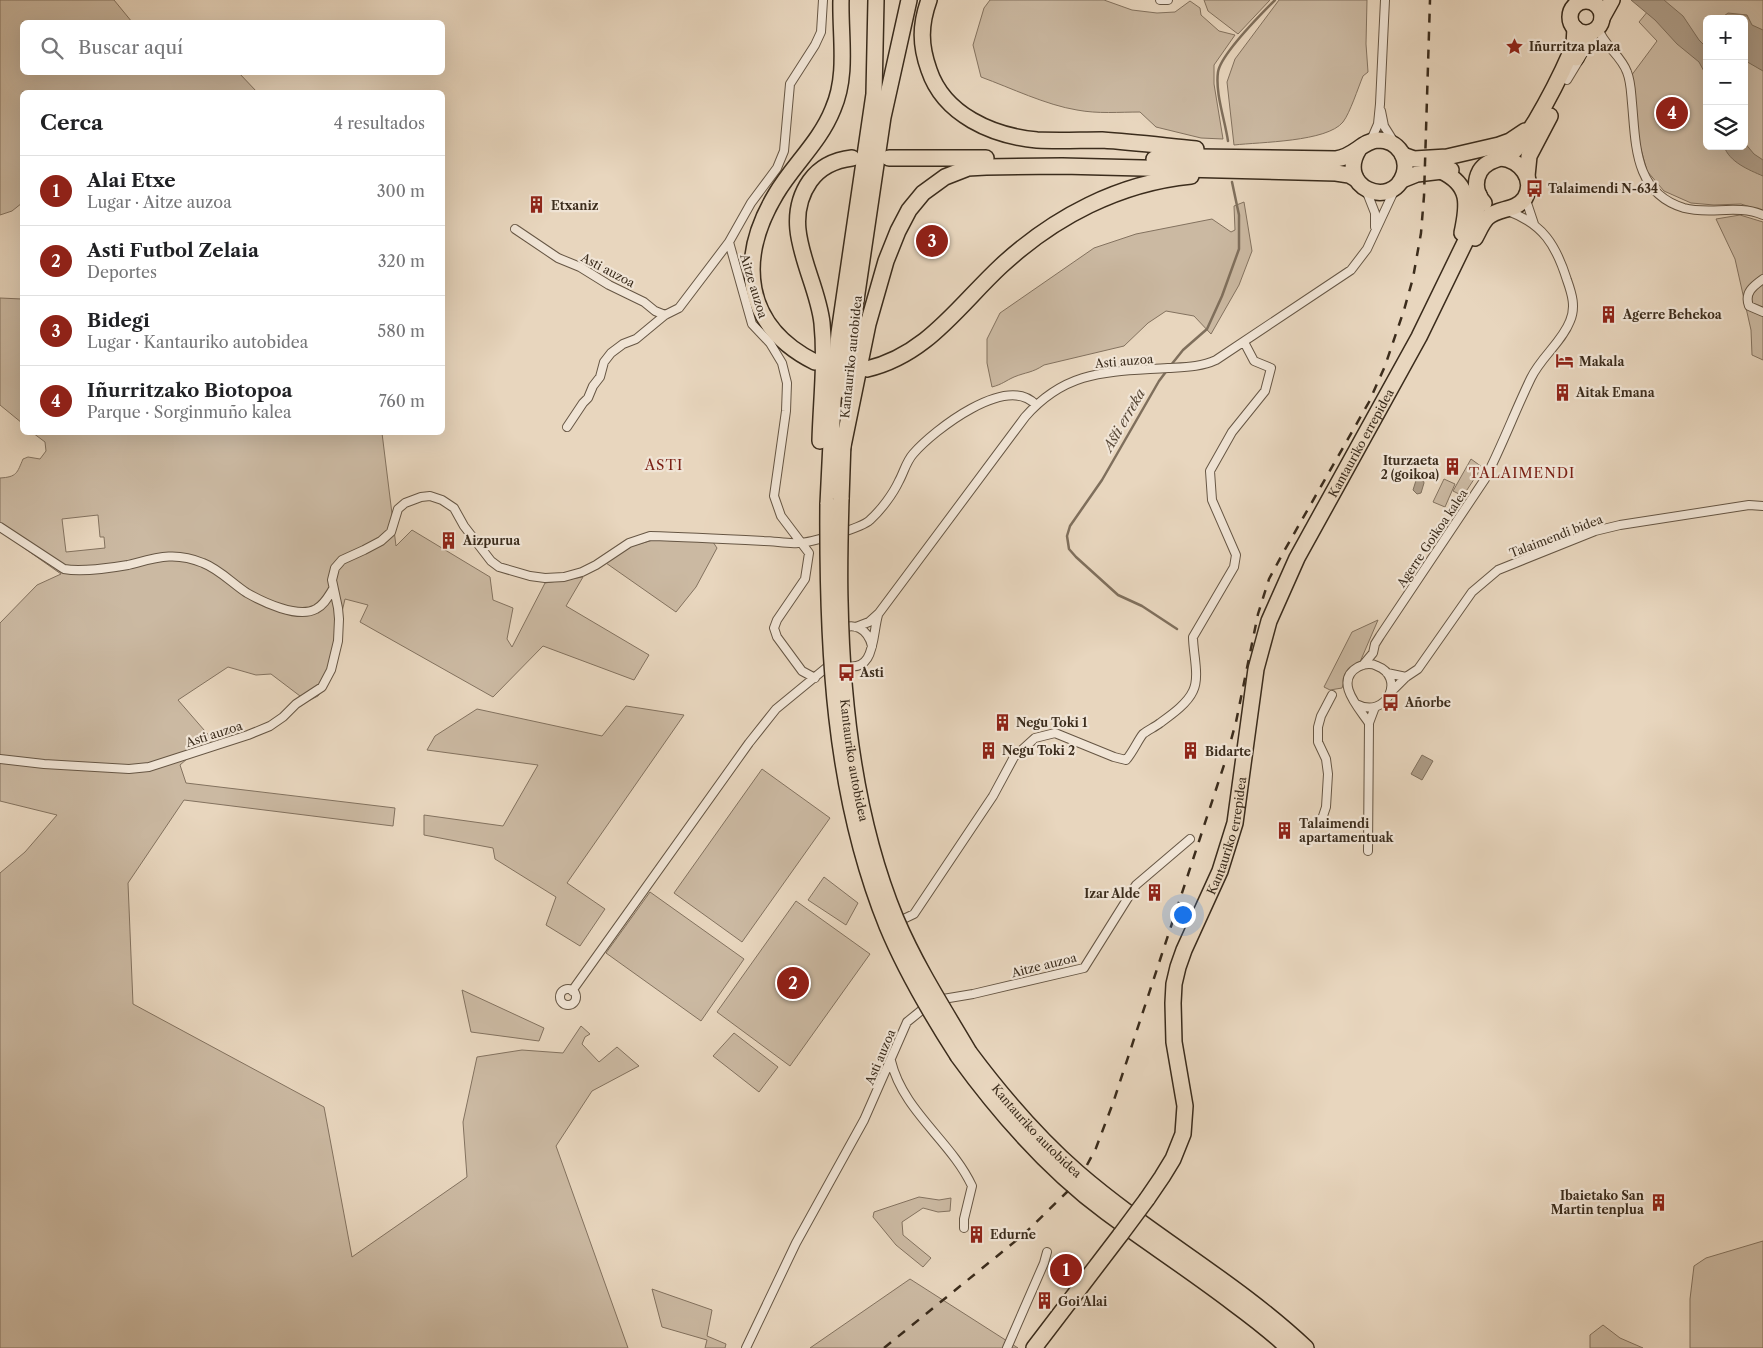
<!DOCTYPE html>
<html lang="es">
<meta charset="utf-8">
<style>
body{margin:0;font-family:"Libre Caslon Text",serif;background:#f2f2f2;color:#202124}
.controls{position:absolute;right:15px;top:15px;display:grid;overflow:hidden;border-radius:8px;box-shadow:0 5px 20px #0002}
.controls button{width:45px;height:45px;display:grid;place-items:center;padding:0;border:0;border-bottom:1px solid #e0e0e0;background:#fff;color:#202124;font:25px sans-serif}
.you{position:absolute;left:1182px;top:914px;width:18px;height:18px;margin:-12px;border:4px solid #fff;border-radius:50%;background:#1a73e8;box-shadow:0 0 0 8px #1a73e833}
.badge{display:grid;place-items:center;width:32px;height:32px;border-radius:50%;background:#8f2418;color:#fff;font-size:16px;font-weight:700}
.pin{position:absolute;translate:-50% -50%;border:2px solid #fff;box-shadow:0 1px 5px #0006}
.list{margin:0;padding:0;list-style:none}
h2{display:flex;justify-content:space-between;align-items:center;height:65px;margin:0;padding:0 20px;font-size:21px}
h2 small{font-size:16px;font-weight:400;color:#757577}
.list li{display:grid;grid-template-columns:32px 1fr auto;gap:15px;align-items:center;box-sizing:border-box;height:70px;padding:0 20px;border-top:1px solid #e0e0e0}
.list b{display:block;font-size:19px;white-space:nowrap}
.list p{margin:0;font-size:16px;white-space:nowrap;color:#757577}
.list em{font-size:16px;font-style:normal;color:#757577}
.icon{flex:none;width:28px;height:28px;fill:none;stroke:currentColor;stroke-width:2;stroke-linecap:round;stroke-linejoin:round}
.map{position:relative;flex:none;width:1763px;height:1348px;overflow:hidden}
.search{position:absolute;background:#fff;box-shadow:0 5px 20px #0002;left:20px;top:20px;width:425px;height:55px;display:flex;align-items:center;gap:12px;box-sizing:border-box;padding:0 18px;border-radius:8px;color:#757577;font-size:19px}
.panel{position:absolute;background:#fff;box-shadow:0 5px 20px #0002;left:20px;top:90px;width:425px;height:345px;border-radius:8px}
.map>svg:first-child{display:block}
</style>
<div class="map">
<svg width="1763" height="1348" viewBox="0 0 1763 1348">
<rect width="100%" height="100%" fill="#e8d6be"/>
<filter id="stains"><feTurbulence type="fractalNoise" baseFrequency=".004" numOctaves="4"/><feColorMatrix values="0 0 0 0 .2 0 0 0 0 .09 0 0 0 0 .02 0 0 0 .5 -.17"/></filter>
<radialGradient id="worn" r=".72"><stop offset=".6" stop-color="#630" stop-opacity="0"/><stop offset="1" stop-color="#630" stop-opacity=".3"/></radialGradient>
<path fill="#cbb9a2" stroke="#83725f" fill-rule="evenodd" d="M0,0H114L132,22H22V72L239,73L257,92H22V203L12,211L0,215Z
M990,0H1104L1132,10L1157,13L1175,12L1190,1L1200,8L1201,15L1219,31L1235,35L1214,65V84L1223,139L1201,138L1156,127L1140,112C1119,112 1098,114 1077,110C1046,105 1011,88 981,77L973,45L984,8Z
M1204,0H1270L1238,34L1208,11Z
M1279,0H1367L1366,44L1368,72L1363,76C1358,88 1350,113 1343,122C1327,142 1260,142 1234,145L1227,82L1235,59Z
M1657,0H1763V211L1741,204L1714,205L1691,203L1664,191L1647,171L1639,142L1631,76L1657,41L1639,22ZM1707,19H1744V146H1707Z
M1244,202L1252,251L1239,285L1211,334L1194,316L1166,311L1148,323L1124,346L1044,365C1032,373 1026,372 1014,377C1005,381 1003,384 992,387L987,363V339L1000,313L1094,248L1136,234L1212,219L1231,232L1235,230L1234,206Z
M1740,215L1763,222V360L1752,355L1751,330L1735,259L1716,219Z
M0,298L22,299V423L0,405Z
M33,433H382L396,546L412,530L490,577L493,600L513,608L507,639L512,647L545,583L583,577L566,606L649,655L634,680L543,646L493,697L360,622L368,605L345,599L324,688L318,696L310,700L300,696L271,674L256,675L228,667L178,700L211,738L180,765L186,783L395,808L393,826L184,800L128,883L133,1004L324,1107L352,1257L467,1177L463,1122L477,1057L522,1050L563,1053L581,1026L590,1034L585,1037L582,1044L599,1062L617,1047L639,1066L592,1091L556,1146L628,1348H0V873L25,852L57,815L0,801V623L37,585L61,574L0,531V478C17,477 17,473 23,459L28,457L40,459L46,451L45,442ZM98,515L100,537H104L105,548L66,552L62,519Z
M1471,459L1482,467L1463,496L1453,491Z
M1444,479L1455,484L1445,507L1433,502Z
M653,540L713,542L717,548L696,587L676,612L606,563L632,546Z
M1378,620L1360,662L1347,672L1342,688L1330,690L1324,687L1352,632Z
M626,706L684,715L567,883L605,909L580,946L546,925L556,897L495,859L493,848L424,835V815L503,826L538,765L427,750L435,736L477,709L602,736Z
M762,769L830,818L742,942L674,893Z
M824,877L858,903L846,925L808,900Z
M650,892L744,959L701,1021L606,953Z
M796,901L870,954L790,1066L717,1012Z
M462,990L544,1028L539,1041L471,1032Z
M734,1033L778,1067L759,1092L713,1056Z
M919,1197L939,1200L951,1198L950,1211L938,1212L923,1208L902,1222L903,1235L931,1258L923,1267L896,1245L873,1217L874,1212Z
M1763,1241V1348H1690V1299L1694,1266L1706,1258Z
M910,1279L1018,1348H810Z
M652,1289L712,1310L707,1336L726,1344L725,1348H705L707,1340L662,1327Z
M1603,1325L1620,1338L1643,1348H1590V1335Z"/>
<path fill="#ad9c87" stroke="#7f6f5c" d="M1631,0H1664L1683,16L1699,40L1707,48V77L1699,62L1677,44L1655,20Z
M1728,13L1747,15L1752,25L1763,30V71L1744,60V19H1720Z
M1744,142L1754,154L1763,160V176C1749,170 1729,162 1724,146H1744Z
M1422,473L1424,483L1421,493L1417,494L1413,490L1418,474Z
M1422,755L1433,761L1422,780L1411,774Z"/>
<g fill="none" stroke-linecap="round" stroke-linejoin="round">
<path stroke="#7f6f5c" stroke-width="2.5" d="M1228,141C1225,120 1215,93 1218,72C1221,54 1261,14 1275,0
M1171,365L1183,350L1207,329L1222,296L1239,249V215L1232,182
M1168,369L1159,381L1102,480L1070,526L1067,536L1069,549L1076,557L1118,595L1142,606L1177,629"/>
<defs>
<path id="street" d="M1160,0H1168
M1588,0L1589,1
M1575,6V0
M1598,28C1603,45 1621,55 1627,72C1631,82 1631,93 1632,103C1636,145 1634,193 1684,208C1710,215 1737,204 1763,215
M1567,80L1584,52L1587,48L1596,43L1608,46
M1381,111L1384,126L1394,142
M1371,140L1378,124L1380,104L1385,0
M1366,190L1375,213V227
M1525,197L1534,224
M515,229L558,258L580,267L609,285L644,302L655,311L665,315
M1763,279C1753,286 1744,293 1749,306L1763,312
M567,427L583,403L588,398L593,386L600,377L604,362L611,353L623,344L636,339L665,315L679,308L729,242
M0,527L64,569C80,572 111,568 128,565C156,558 174,551 203,563C219,569 233,584 247,593C263,602 298,619 316,609C324,605 328,597 333,589
M856,627L869,622L879,613L1025,417C1067,369 1109,372 1168,368C1185,367 1201,367 1216,360L1351,270L1367,249L1394,191
M839,630C854,621 868,629 872,646
M843,665C876,675 872,635 878,615
M1363,665L1373,653L1375,644L1380,636L1485,479C1502,446 1515,411 1531,378C1541,357 1562,342 1570,321C1576,307 1572,294 1567,280C1556,245 1543,224 1508,211
M1387,673L1406,677
M815,678L802,671L777,637L774,628L777,620L805,579L809,553L781,516L774,496L786,411L787,383L782,363L770,343L752,324L729,242L751,203L777,168L784,151L790,84L815,45L821,32L823,0
M1391,692L1406,677L1418,669L1472,592L1498,570L1595,531L1620,525L1749,505L1763,506
M1356,704C1387,720 1406,677 1377,666C1371,663 1364,664 1358,667C1333,681 1359,708 1369,723
M0,759L44,764L129,769L149,767L248,735L270,726L283,717L296,704L322,687L331,670L338,641L339,619L338,608L332,580L335,568L342,560L364,550L381,541L391,532L398,509L405,503L421,497L430,496L442,500L454,508L464,526L491,561L499,567L530,576L545,578L564,577L582,572L596,565L629,543L650,536C688,537 726,539 764,541C775,541 787,544 798,543C810,543 862,528 870,520C881,510 893,494 899,481C904,472 906,462 913,454C934,430 1007,373 1036,405
M1322,819L1326,807L1328,774L1326,759L1318,742V727L1321,716L1332,695
M1368,851L1369,723L1375,707
M895,923L914,914L993,796L1014,757L1035,738L1055,733L1114,757L1126,760C1133,752 1138,740 1143,734C1148,730 1155,727 1160,723C1171,715 1187,704 1193,691C1200,677 1193,653 1193,637L1234,567L1236,555L1212,500L1210,471L1232,432L1265,391L1271,368L1254,361L1244,342
M560 997a8 8 0 1 1 16 0a8 8 0 1 1-16 0Z
M572,991L749,743L776,709L832,663
M937,1000L973,994L1084,968L1136,885L1190,839
M891,1061C903,1111 951,1141 972,1186L964,1219V1228
M746,1348L796,1243L864,1120L907,1022L928,1005
M1007,1348L1044,1263L1047,1252"/>
<g id="highway">
<path d="M929,0C920,25 920,45 929,70C944,115 993,136 1037,140C1059,141 1080,140 1102,140C1133,142 1165,146 1196,149"/>
<circle cx="1586" cy="17" r="16"/>
<path d="M1602,18L1612,0"/>
<path d="M1576,58L1583,43L1592,32"/>
<path d="M1403,155L1414,159L1447,157L1499,145L1510,141L1525,131"/>
<path d="M889,158H986"/>
<path d="M1154,159L1197,157L1336,159C1354,157 1362,141 1378,140C1387,140 1396,144 1401,152C1405,158 1406,167 1404,174C1392,211 1335,187 1359,149"/>
<path d="M1441,171C1471,185 1468,205 1462,233"/>
<path d="M1527,176L1529,156L1550,116"/>
<path d="M1402,180L1417,174L1451,170"/>
<path d="M1484,203C1476,194 1474,182 1480,171C1488,158 1504,160 1515,150C1523,142 1529,131 1535,122C1548,100 1560,77 1570,54L1574,45L1575,28"/>
<path d="M1475,238C1479,231 1482,223 1487,218C1498,207 1515,212 1525,198C1536,179 1520,160 1501,158"/>
<path d="M815,362C743,326 737,259 776,194C793,165 820,142 833,109C848,75 840,36 841,0"/>
<path d="M867,369C927,355 959,305 1001,266C1054,217 1119,183 1191,176"/>
<path d="M846,391L856,300L883,117L909,0"/>
<path d="M820,441C821,402 826,363 822,323C817,276 778,227 810,181C820,167 835,160 852,158"/>
<path d="M842,451L868,324L886,261L898,231L909,210L923,193L945,177L968,168L986,167L1062,166L1336,173L1349,175L1356,179"/>
<path d="M841,499L843,441"/>
<path d="M828,504L833,402L839,333L874,94L876,0"/>
<path id="s1" d="M969,1052C1001,1095 1037,1137 1078,1173C1151,1236 1236,1282 1306,1348"/>
<path d="M958,1056C1000,1114 1048,1169 1106,1212C1148,1243 1191,1271 1233,1303C1252,1317 1271,1331 1288,1348"/>
<path id="s2" d="M1147,1199L1162,1177L1173,1159L1183,1134L1185,1106L1174,1042L1173,1003L1174,984L1178,967L1184,950L1220,871L1235,823L1256,669L1269,621L1297,558L1419,337L1471,230L1476,213L1479,195"/>
<path d="M1034,1348L1121,1234"/>
</g>
</defs>
<use href="#street" stroke="#665644" stroke-width="10"/>
<use href="#highway" stroke="#3b2c1c" stroke-width="18"/>
<use href="#street" stroke="#f0e4d5" stroke-width="8"/>
<use href="#highway" stroke="#e8d6be" stroke-width="15"/>
<path stroke="#3b2c1c" stroke-width="2.5" stroke-dasharray="9 9" stroke-linecap="butt" d="M1087,1165L1096,1148L1113,1103L1225,762L1236,722L1258,614L1269,579L1283,553L1369,402L1385,366L1404,310L1413,278L1421,233L1424,196L1430,0
M884,1348L1023,1235L1068,1191"/>
<defs>
<g id="highway-bridge">
<path id="s3" d="M841,499C840,533 839,567 840,601C842,708 855,820 896,919C916,966 943,1008 969,1052"/>
<path d="M828,504C827,646 833,792 887,926C906,972 931,1014 958,1056"/>
<path d="M1121,1234L1147,1199"/>
</g>
</defs>
<use href="#highway-bridge" stroke="#3b2c1c" stroke-width="18" stroke-linecap="butt"/>
<use href="#highway-bridge" stroke="#e8d6be" stroke-width="15"/>
</g>
<defs>
<symbol id="sight-bare" viewBox="-9 -9 18 18"><path d="M0-6L1.8-2.2L6-1.7L2.9 1.2L3.7 5.4L0 3.3L-3.7 5.4L-2.9 1.2L-6-1.7L-1.8-2.2Z" fill="#8f2418" stroke="#f0e4d5" stroke-width="2.5" paint-order="stroke"/></symbol>
<symbol id="bus-bare" viewBox="-9 -9 18 18"><path d="M-5-6H5V4H4V6H2V4H-2V6H-4V4H-5ZM-3.5-4V0h7V-4ZM-3.5 1.2v1.5H-2V1.2ZM2 1.2v1.5H3.5V1.2Z" fill="#8f2418" stroke="#f0e4d5" stroke-width="2.5" paint-order="stroke"/></symbol>
<symbol id="building-bare" viewBox="-9 -9 18 18"><path d="M-4-6H4V6H1V3H-1V6H-4ZM-2.5-4.3h1.7v1.8h-1.7ZM.8-4.3h1.7v1.8H.8ZM-2.5-1h1.7V.8h-1.7ZM.8-1h1.7V.8H.8Z" fill="#8f2418" stroke="#f0e4d5" stroke-width="2.5" paint-order="stroke"/></symbol>
<symbol id="hotel-bare" viewBox="-9 -9 18 18"><path d="M-6-4.5h1.5V1H6V5H4.5V3h-9V5H-6ZM-4 0a1.8 1.8 0 1 1 3.6 0ZM.5 0V-2.5h3Q6-2.5 6 0Z" fill="#8f2418" stroke="#f0e4d5" stroke-width="2.5" paint-order="stroke"/></symbol>
</defs>
<g fill-rule="evenodd">
<use href="#sight-bare" x="1502" y="34" width="25" height="25"/>
<use href="#bus-bare" x="1522" y="176" width="25" height="25"/>
<use href="#building-bare" x="524" y="192" width="25" height="25"/>
<use href="#building-bare" x="1596" y="302" width="25" height="25"/>
<use href="#hotel-bare" x="1552" y="348" width="25" height="25"/>
<use href="#building-bare" x="1550" y="380" width="25" height="25"/>
<use href="#building-bare" x="1440" y="454" width="25" height="25"/>
<use href="#building-bare" x="436" y="528" width="25" height="25"/>
<use href="#bus-bare" x="834" y="660" width="25" height="25"/>
<use href="#bus-bare" x="1378" y="690" width="25" height="25"/>
<use href="#building-bare" x="990" y="710" width="25" height="25"/>
<use href="#building-bare" x="976" y="738" width="25" height="25"/>
<use href="#building-bare" x="1178" y="738" width="25" height="25"/>
<use href="#building-bare" x="1272" y="818" width="25" height="25"/>
<use href="#building-bare" x="1142" y="880" width="25" height="25"/>
<use href="#building-bare" x="1646" y="1190" width="25" height="25"/>
<use href="#building-bare" x="964" y="1222" width="25" height="25"/>
<use href="#building-bare" x="1032" y="1288" width="25" height="25"/>
</g>
<g text-anchor="middle" dominant-baseline="central" stroke-width="4.5" stroke-linejoin="round" paint-order="stroke">
<g font-size="12" font-weight="bold" fill="#3b2c1c" stroke="#f0e4d5" text-anchor="start">
<text x="1529" y="46">Iñurritza plaza</text>
<text x="1548" y="188">Talaimendi N-634</text>
<text x="551" y="205">Etxaniz</text>
<text x="1623" y="314">Agerre Behekoa</text>
<text x="1579" y="361">Makala</text>
<text x="1576" y="392">Aitak Emana</text>
<text x="1439" y="460" text-anchor="end">Iturzaeta<tspan x="1439" dy="14">2 (goikoa)</tspan></text>
<text x="463" y="540">Aizpurua</text>
<text x="860" y="672">Asti</text>
<text x="1405" y="702">Añorbe</text>
<text x="1016" y="722">Negu Toki 1</text>
<text x="1002" y="750">Negu Toki 2</text>
<text x="1205" y="751">Bidarte</text>
<text x="1299" y="823">Talaimendi<tspan x="1299" dy="14">apartamentuak</tspan></text>
<text x="1140" y="893" text-anchor="end">Izar Alde</text>
<text x="1644" y="1195" text-anchor="end">Ibaietako San<tspan x="1644" dy="14">Martin tenplua</tspan></text>
<text x="990" y="1234">Edurne</text>
<text x="1058" y="1301">Goi Alai</text>
</g>
<g font-size="12" fill="#3b2c1c" stroke="#f0e4d5">
<text transform="translate(608 270) rotate(28)">Asti auzoa</text>
<text transform="translate(754 286) rotate(73)">Aitze auzoa</text>
<text transform="translate(851 357) rotate(-84)">Kantauriko autobidea</text>
<text transform="translate(1124 361) rotate(-5)">Asti auzoa</text>
<text stroke="none"><textPath href="#s2" startOffset="804">Kantauriko errepidea</textPath></text>
<text transform="translate(1556 536) rotate(-21)">Talaimendi bidea</text>
<text transform="translate(1432 538) rotate(-56)">Agerre Goikoa kalea</text>
<text transform="translate(214 734) rotate(-18)">Asti auzoa</text>
<text stroke="none"><textPath href="#s3" startOffset="262">Kantauriko autobidea</textPath></text>
<text stroke="none"><textPath href="#s2" startOffset="384">Kantauriko errepidea</textPath></text>
<text transform="translate(1044 965) rotate(-14)">Aitze auzoa</text>
<text transform="translate(880 1057) rotate(-67)">Asti auzoa</text>
<text stroke="none"><textPath href="#s1" startOffset="104">Kantauriko autobidea</textPath></text>
</g>
<g font-size="14" font-style="italic" fill="#584837" stroke="#f0e4d5">
<text transform="translate(1124 420) rotate(-60)">Asti erreka</text>
</g>
<g font-size="14" letter-spacing="1" fill="#7a1f14" stroke="#f0e4d5">
<text x="664" y="465">ASTI</text>
<text x="1522" y="473">TALAIMENDI</text>
</g>
</g>
<rect width="100%" height="100%" filter="url(#stains)"/>
<rect width="100%" height="100%" fill="url(#worn)"/>
</svg>
<div class="controls">
<button>+</button>
<button>−</button>
<button><svg class="icon" aria-label="layers" viewBox="0 0 24 24"><path d="M12 4l9 5-9 5-9-5zM3 14l9 5 9-5"/></svg></button>
</div>
<div class="you"></div>
<div class="pin badge" style="left:1066px;top:1270px">1</div>
<div class="pin badge" style="left:793px;top:983px">2</div>
<div class="pin badge" style="left:932px;top:241px">3</div>
<div class="pin badge" style="left:1672px;top:113px">4</div>
<div class="search"><svg class="icon" aria-label="search" viewBox="0 0 24 24"><circle cx="10" cy="10" r="6"/><path d="M15 15l6 6"/></svg>Buscar aquí</div>
<section class="panel">
<h2>Cerca<small>4 resultados</small></h2>
<ul class="list">
<li><span class="badge">1</span><div><b>Alai Etxe</b><p>Lugar · Aitze auzoa</p></div><em>300 m</em></li>
<li><span class="badge">2</span><div><b>Asti Futbol Zelaia</b><p>Deportes</p></div><em>320 m</em></li>
<li><span class="badge">3</span><div><b>Bidegi</b><p>Lugar · Kantauriko autobidea</p></div><em>580 m</em></li>
<li><span class="badge">4</span><div><b>Iñurritzako Biotopoa</b><p>Parque · Sorginmuño kalea</p></div><em>760 m</em></li>
</ul>
</section>
</div>
